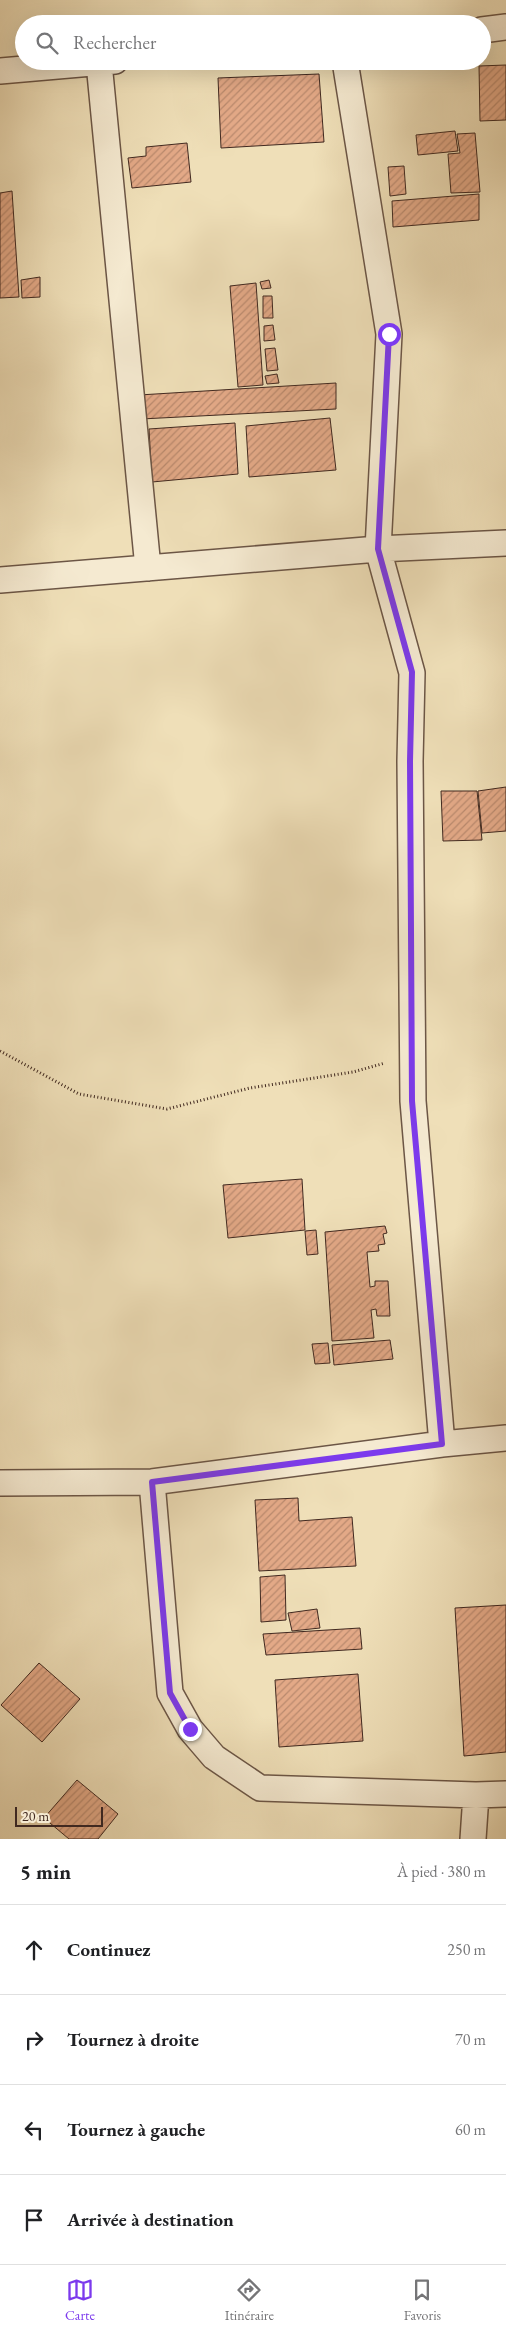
<!DOCTYPE html>
<html lang="fr">
<meta charset="utf-8">
<style>
body{margin:0;font-family:"EB Garamond",serif;background:#f2f2f2;color:#202124}
.scale{position:absolute;left:15px;bottom:12px;width:88px;box-sizing:border-box;padding-left:5px;border:2px solid #412920;border-top:0;font-size:14px;line-height:18px;white-space:nowrap;color:#412920;-webkit-text-stroke:4px #f5ead1;paint-order:stroke}
.stop{position:absolute;width:15px;height:15px;margin:-11px;border:4px solid #7c3aed;border-radius:50%;background:#fff}
.stop.end{background:#7c3aed;border-color:#fff;box-shadow:0 1px 5px #0008}
.list{margin:0;padding:0;list-style:none}
h2{display:flex;justify-content:space-between;align-items:center;height:65px;margin:0;padding:0 20px;font-size:21px}
h2 small{font-size:16px;font-weight:400;color:#757577}
.list li{display:grid;grid-template-columns:32px 1fr auto;gap:15px;align-items:center;box-sizing:border-box;height:90px;padding:0 20px;border-top:1px solid #e0e0e0}
.list b{display:block;font-size:19px;white-space:nowrap}
.list em{font-size:16px;font-style:normal;color:#757577}
.icon{flex:none;width:28px;height:28px;fill:none;stroke:currentColor;stroke-width:2;stroke-linecap:round;stroke-linejoin:round}
.map{position:relative;flex:none;width:506px;height:1839px;overflow:hidden}
.search{position:absolute;background:#fff;box-shadow:0 5px 20px #0002;left:15px;right:15px;top:15px;height:55px;display:flex;align-items:center;gap:12px;box-sizing:border-box;padding:0 18px;border-radius:28px;color:#757577;font-size:19px}
.sheet{height:425px;background:#fff}
nav{display:flex;justify-content:space-around;align-items:center;box-sizing:border-box;height:70px;border-top:1px solid #e0e0e0;background:#fff;font-size:14px;color:#757577}
nav a{display:grid;justify-items:center;gap:2px}
nav .on{color:#7c3aed}
.map>svg:first-child{display:block}
</style>
<div class="map">
<svg width="506" height="1839" viewBox="0 0 506 1839">
<defs>
<pattern id="building-hatch" width="6" height="6" patternUnits="userSpaceOnUse" patternTransform="scale(1.25)"><rect width="6" height="6" fill="#e3a987"/><path d="M-1 1l2-2M0 6l6-6M5 7l2-2" fill="none" stroke="#ba8a6e"/></pattern>
</defs>
<rect width="100%" height="100%" fill="#efdfb8"/>
<filter id="stains"><feTurbulence type="fractalNoise" baseFrequency=".004" numOctaves="4"/><feColorMatrix values="0 0 0 0 .2 0 0 0 0 .09 0 0 0 0 .02 0 0 0 .5 -.17"/></filter>
<radialGradient id="worn" r=".72"><stop offset=".6" stop-color="#630" stop-opacity="0"/><stop offset="1" stop-color="#630" stop-opacity=".3"/></radialGradient>
<path fill="url(#building-hatch)" stroke="#412920" d="M506,65V120L480,121L479,66Z
M319,74L324,142L221,148L218,78Z
M455,131L458,151L418,155L416,135Z
M475,133L480,192L451,193L448,154L460,153L457,134Z
M187,143L191,182L132,188L128,158L146,156V147Z
M404,166L406,194L390,196L388,167Z
M12,191L19,297L0,298V193Z
M479,194V220L393,227L392,201Z
M40,277V297L22,298L21,280Z
M269,280L271,288L262,289L260,282Z
M256,283L263,385L238,387L230,286Z
M263,296H272L273,318H263Z
M273,325L275,340L264,341V326Z
M275,348L278,370L267,371L265,349Z
M277,374L279,383L267,384L265,376Z
M336,383V409L141,419L139,395Z
M330,418L336,470L249,477L246,426Z
M235,423L238,474L152,482L149,429Z
M506,787V831L482,833L478,791Z
M441,791H477L482,840L443,841Z
M302,1179L305,1230L228,1238L223,1185Z
M385,1226L387,1233L383,1234L385,1244L378,1245L379,1251L367,1252L370,1287L375,1286V1281H388L390,1316H377L376,1309L371,1310L374,1338L332,1341L325,1232Z
M316,1230L318,1254L307,1255L305,1231Z
M390,1340L393,1359L334,1365L332,1345Z
M328,1343L330,1363L315,1364L312,1344Z
M298,1498L299,1521L352,1517L356,1566L259,1571L255,1500Z
M285,1575L286,1620L261,1622L260,1577Z
M506,1605V1752L464,1756L455,1608Z
M317,1609L320,1628L292,1631L288,1613Z
M360,1628L362,1649L266,1655L263,1634Z
M39,1663L80,1699L42,1742L1,1705Z
M358,1674L363,1741L279,1747L275,1680Z
M77,1780L118,1814L98,1839H69L44,1818Z"/>
<g fill="none" stroke-linecap="round" stroke-linejoin="round">
<defs>
<path id="street" d="M482,30L506,27
M345,61L389,334L378,549L412,673L410,761L413,1101L442,1444
M99,63L148,568
M0,71L115,61
M0,580L378,549L506,543
M152,1482L170,1693L190,1729L214,1757L260,1788L476,1795L506,1794
M0,1483L152,1482L442,1444L506,1438
M473,1839L476,1795"/>
</defs>
<use href="#street" stroke="#6c5646" stroke-width="28"/>
<path stroke="#412920" stroke-width="3" stroke-dasharray="1 2.5" stroke-linecap="butt" d="M0,1051L79,1094L167,1109L250,1088L353,1072L385,1063"/>
<use href="#street" stroke="#f5ead1" stroke-width="25"/>
</g>
<g fill="none" stroke-linecap="round" stroke-linejoin="round">
<path stroke="#7c3aed" stroke-width="6" d="M190,1729L170,1693L152,1482L442,1444L412,1101L410,761L412,672L378,549L389,334"/>
</g>
<rect width="100%" height="100%" filter="url(#stains)"/>
<rect width="100%" height="100%" fill="url(#worn)"/>
</svg>
<div class="scale">20 m</div>
<div class="stop" style="left:389px;top:334px"></div>
<div class="stop end" style="left:190px;top:1729px"></div>
<div class="search"><svg class="icon" aria-label="search" viewBox="0 0 24 24"><circle cx="10" cy="10" r="6"/><path d="M15 15l6 6"/></svg>Rechercher</div>
</div>
<section class="sheet">
<h2>5 min<small>À pied · 380 m</small></h2>
<ul class="list">
<li><svg class="icon" aria-label="ahead" viewBox="0 0 24 24"><path d="M12 20V5M6 11l6-6 6 6"/></svg><div><b>Continuez</b></div><em>250 m</em></li>
<li><svg class="icon" aria-label="right" viewBox="0 0 24 24"><path d="M7 20v-9h11M14 6l5 5-5 5"/></svg><div><b>Tournez à droite</b></div><em>70 m</em></li>
<li><svg class="icon" aria-label="left" viewBox="0 0 24 24"><path d="M17 20v-9H6M10 6l-5 5 5 5"/></svg><div><b>Tournez à gauche</b></div><em>60 m</em></li>
<li><svg class="icon" aria-label="arrive" viewBox="0 0 24 24"><path d="M6 21V4h12l-3 4 3 4H6"/></svg><div><b>Arrivée à destination</b></div></li>
</ul>
</section>
<nav>
<a class="on"><svg class="icon" aria-label="map" viewBox="0 0 24 24"><path d="M3 6l6-2 6 2 6-2v14l-6 2-6-2-6 2zM9 4v14M15 6v14"/></svg>Carte</a>
<a><svg class="icon" aria-label="directions" viewBox="0 0 24 24"><path d="M12 3l9 9-9 9-9-9zM9 14v-3h6M13 9l2 2-2 2"/></svg>Itinéraire</a>
<a><svg class="icon" aria-label="saved" viewBox="0 0 24 24"><path d="M7 4h10v16l-5-4-5 4z"/></svg>Favoris</a>
</nav>
